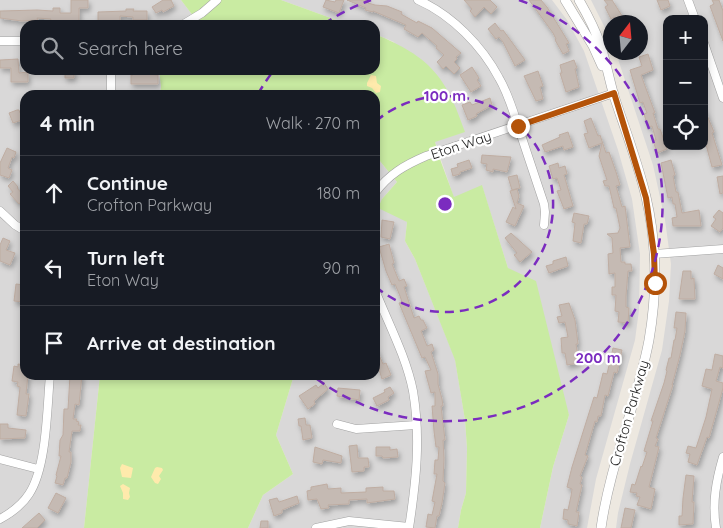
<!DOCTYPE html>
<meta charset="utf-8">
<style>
body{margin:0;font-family:Quicksand,sans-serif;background:#20242c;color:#f1f3f6}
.controls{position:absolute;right:15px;top:15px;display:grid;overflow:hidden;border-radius:10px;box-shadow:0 2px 8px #0003}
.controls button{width:45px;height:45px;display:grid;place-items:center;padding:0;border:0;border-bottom:1px solid #363941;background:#171b24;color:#f1f3f6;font:25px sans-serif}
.compass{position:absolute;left:603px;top:15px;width:45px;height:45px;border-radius:50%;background:#171b24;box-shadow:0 2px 8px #0003;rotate:16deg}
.stop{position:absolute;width:15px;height:15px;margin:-11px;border:4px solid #b45309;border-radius:50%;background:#fff}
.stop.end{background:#b45309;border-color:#fff;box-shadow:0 1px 5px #0008}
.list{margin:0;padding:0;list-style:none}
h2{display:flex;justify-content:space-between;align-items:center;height:65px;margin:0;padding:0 20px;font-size:21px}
h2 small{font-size:16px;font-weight:400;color:#9ea1a6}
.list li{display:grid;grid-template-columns:32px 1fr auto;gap:15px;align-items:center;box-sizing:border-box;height:75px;padding:0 20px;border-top:1px solid #363941}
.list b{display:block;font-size:19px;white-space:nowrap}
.list p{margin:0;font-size:16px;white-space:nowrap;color:#9ea1a6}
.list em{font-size:16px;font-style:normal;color:#9ea1a6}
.icon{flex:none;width:28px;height:28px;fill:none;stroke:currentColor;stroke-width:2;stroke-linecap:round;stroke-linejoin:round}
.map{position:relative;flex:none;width:723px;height:528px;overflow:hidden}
.search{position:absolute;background:#171b24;box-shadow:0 2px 8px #0003;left:20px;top:20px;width:360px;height:55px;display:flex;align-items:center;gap:12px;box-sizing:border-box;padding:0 18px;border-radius:15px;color:#9ea1a6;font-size:19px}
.panel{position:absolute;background:#171b24;box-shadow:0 2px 8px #0003;left:20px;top:90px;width:360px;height:290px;border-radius:15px}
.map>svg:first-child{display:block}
</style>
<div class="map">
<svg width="723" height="528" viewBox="0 0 723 528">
<defs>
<filter id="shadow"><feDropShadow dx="2" dy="3.5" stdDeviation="2.5" flood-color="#0004"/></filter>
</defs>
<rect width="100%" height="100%" fill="#ede8e0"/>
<path fill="#d9d8d8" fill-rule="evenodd" d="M0,0H181L200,25H25V70H159L161,86L160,95H25V375H100L84,528H0Z
M281,0H552L567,20L584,51L618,150L632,199L640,254L639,310L635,340L596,479L587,528H540L553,467L569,415L508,268L482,186L454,198L435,142L394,42L375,34V25H350Z
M591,0H723V528H616L618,513L630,464L662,350L669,301L671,264L665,220L653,165L616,53L640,52V22H610V38ZM667,19H704V146H667Z
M375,155L397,182L382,199L407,222L405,241L415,259L455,359L465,420L467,448L466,493L461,510L458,528H248L263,495L293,474L276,435L294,375H375Z"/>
<path fill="#c9eba2" d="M181,0H281L350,25H200Z
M375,34C430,57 446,76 465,132L435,142L441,162L454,197L482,185L508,268L536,281L569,415L553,467L540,528H458L461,510L466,493L467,448L465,420L455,360L415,259L405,241L407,222L378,208L382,199L397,182L375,155V95H160L161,86L159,70H375Z
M100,375H294L276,435L293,474L263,495L248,528H84Z"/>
<path fill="#ffeaac" d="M371,75L376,76L377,83L381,86L380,92L376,93L372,88L367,86V83Z
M122,464L133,468L131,478L122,477L120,468Z
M157,467L162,468L163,470L159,476L161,479L158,484L155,483L151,477L155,468Z
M123,484L130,488L129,493L130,497L128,500L123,499V493L120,486Z"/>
<path fill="#c5bab3" stroke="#bfada2" filter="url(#shadow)" d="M71,0H88V8H79V21H50L51,19L37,18L38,20L22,21L0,18V11L37,10L53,11V8H60V13H71Z
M163,0H171L174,6L163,12L162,10L156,13L152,7Z
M326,0L335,2L336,0H344L339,13L323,7Z
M347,0H369L368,3L375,5L387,6L402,12L401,14L417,23L418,21L432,28L461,53L456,57L457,59L454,62L460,68L454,74L446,66L443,69L437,62L444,55L436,48L437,46L422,33L418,37L404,29L406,25L373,11V12L365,10L366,8Z
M464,0H490L497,7L491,14L484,7L475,17L470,11L472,9Z
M529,0H541L547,7L569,43L566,44L569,51L563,54L555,40L556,39L553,33Z
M604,0H612L626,22H617L614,17L611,19L605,7L608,5Z
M657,0H668L670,6L661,10Z
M712,0H719L723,11V41L710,6L714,4Z
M126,9H134L133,11H147V20H133V17L120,16V21H98V12L126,11Z
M495,23L501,31L503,30L525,60L515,66L503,42L499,37L496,39L488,29Z
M648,54L653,70L641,75L655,113H653L658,129H660L667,149L657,153L653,140H656L652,126L648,127L644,114L647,113L645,108L643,102L640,103L630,70L642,66L639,57Z
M18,59L19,73L28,72V82H11V68H0V60Z
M574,60L577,68L575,69L579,87L566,92L560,73H562L560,65Z
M472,67L479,78L477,80L481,86L471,92L460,75Z
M65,70H74V78H65Z
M133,70H142V74L158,75V84H131V75H133Z
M538,71L543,86L540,87L543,99L536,101L524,76Z
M490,98L492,105L476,114L477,116L468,120L462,105L470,102L472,105Z
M704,108L714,132L712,133L722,165L712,167L704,137Z
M17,110H19L20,113H25V119L13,123L9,113Z
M591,118L598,136L600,135L606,153L609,152L616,172L620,185L616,186L622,207L625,206L626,214L630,247L620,248L621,262H625V264H631L632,271H628L626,296V307L629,308L628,323L618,322L619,312L615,311L616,295H612V287H615V273L609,274L608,254L613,253L612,238L607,234L618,233L620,228L616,208H614L609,186H605L603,181L607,180L599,156L602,143L589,148L584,134L588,133L584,121Z
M568,132L573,147L564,150L563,146L545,152L542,145L560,137L559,135Z
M7,148L16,152L14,158L12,157L8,168L12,170L9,178L0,175V163Z
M482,155L511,157L507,172L493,169V172L486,170L487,164L481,163Z
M469,160L472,168L460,172V174L453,176L451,169L458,167L457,164Z
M671,160L675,175L673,176L676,192H678L682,213L699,210L701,226H673L672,218L677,217L675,204H673L672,197L668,198L661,163Z
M558,163L559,168L565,166L567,174L564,175L573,206L564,209L557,191L561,190L557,178L553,179L549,166Z
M517,175L520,188L512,190L508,177Z
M723,176V193L720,194L717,177Z
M13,181L18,187L17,188L25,197L19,204L10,194L13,192L8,186Z
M517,189L519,196L517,203L524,206L515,226L506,222L513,207L516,209L510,191Z
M719,210L723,213V228L720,232L711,226L716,219L713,217Z
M574,213L589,216L587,224H584L581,243L573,241L575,223L572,222Z
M382,220L394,222L390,239L381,237Z
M511,233L532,252L520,262L514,255L517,253L505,238Z
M3,238L10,241L6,250L15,253L10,265L0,261V245Z
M389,244L394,263L392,264L399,281L404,279L407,286L404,287L414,318L419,316L421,320H423L427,328L421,331L427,346L432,344L434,350L431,352L438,374V384L442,399L443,406H441L445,440H443L444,458L443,481L445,483L442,503L439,516H437L435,528L426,527L428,514L432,515L435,502L432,501L437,474H434L435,460H438L439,447H436L434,431L432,406H435V392L431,393L425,371L431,370L425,357L422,358L399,303L402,302L400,296L395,284L392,285L386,271L379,247Z
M566,257L568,266L549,273L546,266L553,264V261Z
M718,265L723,268V279L714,274Z
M683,271H691V279L694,278L695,299H679Z
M16,284L25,285L24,302L14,301Z
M569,303L575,320L578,344H576L579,363L567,365L565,353H562L561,338L568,337L565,322L559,323L557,317L562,316L559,305Z
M676,312L686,313L685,331L680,355L672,385H673L656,438L658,439L655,446L659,447L649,487L655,489L651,509L637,505L640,497L636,496L637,493L630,492L632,484L635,485L641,466L642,467L647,452L644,451L653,421H651L664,383L667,371L666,370L669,358H671L674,340H675L677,328H674Z
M375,346L383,364L386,363L391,375L382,379L378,366L375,367Z
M613,348L622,350L617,373L614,372L608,396L605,395L601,416H598L597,422L595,421L585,455L588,456L580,476L582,477L580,484L582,485L576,512H579L577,526L568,524V520L563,519L564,509L568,510L571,496L572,489L567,487L572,467L594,397L597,398L603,373L607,374Z
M715,354L723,356V368L720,367L716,381L723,383V388L709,438L707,437L697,465L688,462L690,454L686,453L688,446L696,448L706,417L712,389L702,386L706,369L712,370Z
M18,364L25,365L24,373L28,375L26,394H29L26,416L17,415L20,387L17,386L18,382L12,381L14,366L18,367Z
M70,375H82L79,405L75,404L73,419H77L76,421L79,422L78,425H81L80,431H72L69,452H71V462L67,478H65L63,485L55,483L57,476L56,475L61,456H59L60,440L63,435L64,409H68Z
M324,383L328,389L314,401L315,404L308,409L299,396L316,385L318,388Z
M390,387L394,393L388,397L389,400L377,406L373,398L385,392L384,390Z
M338,388L360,390L359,400L337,396Z
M305,418L306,425H310L312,438L303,440L301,426H299L298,419Z
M0,424H8V428L26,430L25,438L0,439Z
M357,445L358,458H368L369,467H364V471L352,472L349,446Z
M315,447L342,456L341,463L323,460L322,464L313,462Z
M376,447H390V450L397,449L398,457L383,458L382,456H376Z
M686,475L694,476L692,502H694L693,524L679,525V516H682L683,498Z
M327,484L328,489L341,488V493L366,492V488L383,487V491H394L395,499L367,503V499L349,500V504L328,505L329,508L321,509L317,499L308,500L307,491L311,490V487Z
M56,493L66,498L58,513L48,508Z
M297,496L299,503L282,510V513L274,516L269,500L277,498L279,502Z
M625,508L635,510L631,528H621Z
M39,513L45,520L37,528H22Z
M261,521H268V528H260Z"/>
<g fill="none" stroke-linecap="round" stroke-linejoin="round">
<defs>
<path id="minor" d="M418,0C452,15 482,46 499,78C509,95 514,114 520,132C528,156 536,180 544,204L545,212L544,225
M688,0L695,19
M182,25L202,13L217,0
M0,41H25
M704,43L723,98
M111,95V70
M375,193C389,174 405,165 426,156L614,93
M0,211L15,225L25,231
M654,254L723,249
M375,290C388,323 406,356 413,391C421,438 416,482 409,528
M337,424L356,429L416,425
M0,459L38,469
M0,519C11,513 22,505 29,494C47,467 47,407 50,375
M316,528L349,521L409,527
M716,528C712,503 716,481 723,457"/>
<path id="tertiary" d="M565,0L593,46L602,66
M579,0C587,14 595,29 600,44C606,61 609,79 614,96C625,129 638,163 646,197C657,244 657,294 649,340C637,404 610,464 601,528"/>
</defs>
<use href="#minor" stroke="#a2a2a2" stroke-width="9"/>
<use href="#tertiary" stroke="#a2a2a2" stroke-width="10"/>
<use href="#minor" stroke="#fff" stroke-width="8"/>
<use href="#tertiary" stroke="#fff" stroke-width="9"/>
</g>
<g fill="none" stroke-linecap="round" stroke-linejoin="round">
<path stroke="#b45309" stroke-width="6" d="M518,126L614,93L646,198L654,254L655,283"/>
</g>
<g fill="none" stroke="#7b2cbf" stroke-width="2.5" stroke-dasharray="9 6">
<path d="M376 121A108 108 0 1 1 376 287"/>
<path d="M258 94A217 217 0 0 1 274 70M324 24A217 217 0 0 1 371 0M519 0A217 217 0 1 1 313 376"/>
</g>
<g text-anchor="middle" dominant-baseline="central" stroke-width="4.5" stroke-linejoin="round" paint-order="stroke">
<g font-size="14" fill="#1b1b1b" stroke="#fff">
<text transform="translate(461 145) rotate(-18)">Eton Way</text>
<text transform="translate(629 413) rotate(-74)">Crofton Parkway</text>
</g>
</g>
<circle cx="445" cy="204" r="8" fill="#7b2cbf" stroke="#fff" stroke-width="2.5"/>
<g font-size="15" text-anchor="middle" font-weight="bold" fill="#7b2cbf" stroke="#fff" stroke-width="4.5" stroke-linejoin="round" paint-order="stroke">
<text x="445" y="101">100 m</text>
<text x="598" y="363">200 m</text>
</g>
</svg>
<div class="controls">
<button>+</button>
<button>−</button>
<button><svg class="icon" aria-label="locate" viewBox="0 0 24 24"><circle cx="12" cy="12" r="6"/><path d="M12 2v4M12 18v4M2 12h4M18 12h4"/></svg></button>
</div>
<svg class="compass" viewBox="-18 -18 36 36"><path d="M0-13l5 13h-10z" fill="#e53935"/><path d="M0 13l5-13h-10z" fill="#9ea1a6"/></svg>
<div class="stop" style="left:655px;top:283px"></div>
<div class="stop end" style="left:518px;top:126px"></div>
<div class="search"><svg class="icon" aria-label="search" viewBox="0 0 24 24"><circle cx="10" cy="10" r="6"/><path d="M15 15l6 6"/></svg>Search here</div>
<section class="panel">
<h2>4 min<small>Walk · 270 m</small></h2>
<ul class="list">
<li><svg class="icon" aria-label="ahead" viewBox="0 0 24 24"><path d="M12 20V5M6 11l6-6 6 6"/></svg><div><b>Continue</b><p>Crofton Parkway</p></div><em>180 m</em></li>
<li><svg class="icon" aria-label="left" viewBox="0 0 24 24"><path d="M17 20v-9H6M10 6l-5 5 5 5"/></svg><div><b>Turn left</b><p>Eton Way</p></div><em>90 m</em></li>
<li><svg class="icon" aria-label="arrive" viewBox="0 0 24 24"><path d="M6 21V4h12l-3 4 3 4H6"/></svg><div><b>Arrive at destination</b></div></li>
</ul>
</section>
</div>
